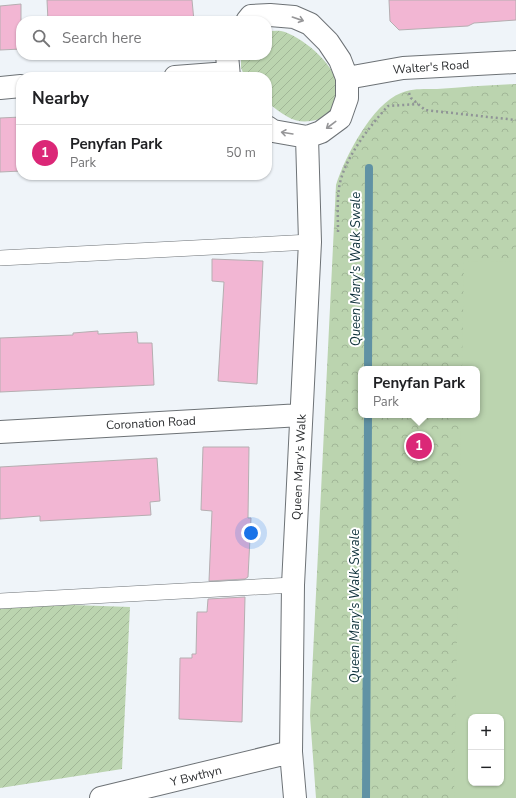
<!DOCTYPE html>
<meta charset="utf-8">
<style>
body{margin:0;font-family:"Nunito Sans",sans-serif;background:#f2f2f2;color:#202124}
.controls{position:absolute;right:12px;bottom:12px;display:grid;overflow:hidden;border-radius:8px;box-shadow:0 1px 3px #0004}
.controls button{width:36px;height:36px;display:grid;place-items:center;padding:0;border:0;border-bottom:1px solid #e0e0e0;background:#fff;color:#202124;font:20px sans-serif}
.you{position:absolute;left:251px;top:533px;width:14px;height:14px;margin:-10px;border:3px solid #fff;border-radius:50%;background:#1a73e8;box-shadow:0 0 0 6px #1a73e833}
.badge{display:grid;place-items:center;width:26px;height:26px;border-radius:50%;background:#db2777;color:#fff;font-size:13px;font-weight:700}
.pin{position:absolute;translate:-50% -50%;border:2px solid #fff;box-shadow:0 1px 4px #0006}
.popup{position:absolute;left:358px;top:366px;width:122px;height:52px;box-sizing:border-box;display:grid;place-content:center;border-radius:8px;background:#fff;filter:drop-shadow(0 1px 3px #0005);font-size:13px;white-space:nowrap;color:#757577}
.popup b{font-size:15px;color:#202124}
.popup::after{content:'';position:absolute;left:50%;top:100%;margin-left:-8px;border:8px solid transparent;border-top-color:#fff}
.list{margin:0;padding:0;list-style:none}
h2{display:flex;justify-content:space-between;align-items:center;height:52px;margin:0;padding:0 16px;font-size:17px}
h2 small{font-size:13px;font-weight:400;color:#757577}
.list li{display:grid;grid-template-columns:26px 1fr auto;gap:12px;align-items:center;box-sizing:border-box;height:56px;padding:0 16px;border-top:1px solid #e0e0e0}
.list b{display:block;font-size:15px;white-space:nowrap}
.list p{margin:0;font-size:13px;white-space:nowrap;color:#757577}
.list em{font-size:13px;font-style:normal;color:#757577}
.icon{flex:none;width:22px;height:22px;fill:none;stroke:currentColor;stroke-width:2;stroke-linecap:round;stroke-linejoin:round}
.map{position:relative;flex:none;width:516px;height:798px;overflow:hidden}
.search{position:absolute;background:#fff;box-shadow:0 1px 3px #0004;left:16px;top:16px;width:256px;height:44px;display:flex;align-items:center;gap:10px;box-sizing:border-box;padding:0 14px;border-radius:16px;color:#757577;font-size:15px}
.panel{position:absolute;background:#fff;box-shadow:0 1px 3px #0004;left:16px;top:72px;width:256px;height:108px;border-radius:16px}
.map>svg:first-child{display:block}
</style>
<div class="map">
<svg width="516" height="798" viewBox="0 0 516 798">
<defs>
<pattern id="park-crowns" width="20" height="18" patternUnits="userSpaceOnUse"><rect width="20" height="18" fill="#bbd4af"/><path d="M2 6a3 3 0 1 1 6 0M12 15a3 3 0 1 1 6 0" fill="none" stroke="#a1b697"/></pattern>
<pattern id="garden-furrows" width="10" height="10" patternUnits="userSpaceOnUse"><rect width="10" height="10" fill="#bbd4af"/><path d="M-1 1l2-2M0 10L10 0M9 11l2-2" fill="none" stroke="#a1b697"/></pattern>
</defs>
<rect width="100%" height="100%" fill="#eff4f9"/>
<path fill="url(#park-crowns)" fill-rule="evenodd" d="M516,84V798H316L310,716L336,185C345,157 372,104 401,93C411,88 426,89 437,89C463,87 490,85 516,84ZM361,369H477V415H361ZM471,717H501V783H471Z"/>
<path fill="url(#garden-furrows)" d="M267,31C273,31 280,30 285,32C306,40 339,67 338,92C338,99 334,108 332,115C300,127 292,122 267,102V77H245L241,68V55H267Z
M73,605L130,607L122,769L0,788V607Z"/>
<path fill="#bbd4af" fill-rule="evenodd" d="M464,261L516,262V798H454L461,415H477V369H462ZM471,717H501V783H471Z"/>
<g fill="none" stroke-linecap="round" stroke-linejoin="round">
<path stroke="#6092a4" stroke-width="8" d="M368,369L369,168
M366,798L368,415"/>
</g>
<path fill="#f2b6d3" stroke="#b5aeb1" d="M47,0H192L194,21H48Z
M389,0H516V20L474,23L468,26L399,30L390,21Z
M21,4V49L0,50V6Z
M21,117V171L0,172V118Z
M212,259L263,261L257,384L218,381L224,282L212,281Z
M98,331V334L137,332L138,343H152L154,385L0,392V338L73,335V333Z
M203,447H249L248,518H251L248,577L245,579L209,581L212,511L201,510Z
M157,458L160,501L150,502L151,515L40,521V516L0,519V467Z
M245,597L242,722L179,719L180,658H192V654H196L197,612H207L208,599Z"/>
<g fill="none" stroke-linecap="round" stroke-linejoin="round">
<defs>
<path id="lane" d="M0,258L310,242
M0,601L293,585"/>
<path id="street" d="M247,21L251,16L270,15L294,17L310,24L328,42L340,60L347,78V98L340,118L321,132L307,137L273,131L267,127
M227,55L229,77
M175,77L228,73
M347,78L403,68L516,62
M0,88L21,86
M0,432L301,415
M101,798L291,752
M295,798L291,752L293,585L310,242L307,137"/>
</defs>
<use href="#lane" stroke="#6d7276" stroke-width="16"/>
<use href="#street" stroke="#6d7276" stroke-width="24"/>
<path stroke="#909497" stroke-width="2.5" stroke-dasharray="2 3" stroke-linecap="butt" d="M409,93L411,98L425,110L516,120
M338,232C338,217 337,202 339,188C343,160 369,127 388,106L418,104"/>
<use href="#lane" stroke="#fff" stroke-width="15"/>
<use href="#street" stroke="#fff" stroke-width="22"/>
</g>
<defs><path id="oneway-shaft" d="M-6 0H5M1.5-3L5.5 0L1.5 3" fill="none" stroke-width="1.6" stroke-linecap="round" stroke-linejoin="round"/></defs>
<g stroke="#969698">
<use href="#oneway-shaft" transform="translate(298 19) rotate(19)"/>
<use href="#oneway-shaft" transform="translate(331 125) rotate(143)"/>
<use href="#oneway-shaft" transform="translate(287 133) rotate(-171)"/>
</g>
<g text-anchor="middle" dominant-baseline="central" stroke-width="4" stroke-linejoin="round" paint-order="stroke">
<g font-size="12" fill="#2c2e30" stroke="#fff">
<text transform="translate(431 67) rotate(-4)">Walter's Road</text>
<text transform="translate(151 423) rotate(-3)">Coronation Road</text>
<text transform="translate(299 467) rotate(-87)">Queen Mary's Walk</text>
<text transform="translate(196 776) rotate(-14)">Y Bwthyn</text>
</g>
<g font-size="13" font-style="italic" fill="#0b2e38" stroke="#fff">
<text transform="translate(356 269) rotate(-90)">Queen Mary's Walk Swale</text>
<text transform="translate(355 606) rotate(-90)">Queen Mary's Walk Swale</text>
</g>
</g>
</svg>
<div class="controls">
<button>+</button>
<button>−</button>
</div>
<div class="you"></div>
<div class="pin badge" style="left:419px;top:446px">1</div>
<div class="popup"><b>Penyfan Park</b>Park</div>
<div class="search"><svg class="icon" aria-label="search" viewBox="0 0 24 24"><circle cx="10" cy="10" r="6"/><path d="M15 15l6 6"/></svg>Search here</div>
<section class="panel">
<h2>Nearby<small></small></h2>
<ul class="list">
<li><span class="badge">1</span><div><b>Penyfan Park</b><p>Park</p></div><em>50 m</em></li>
</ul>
</section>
</div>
